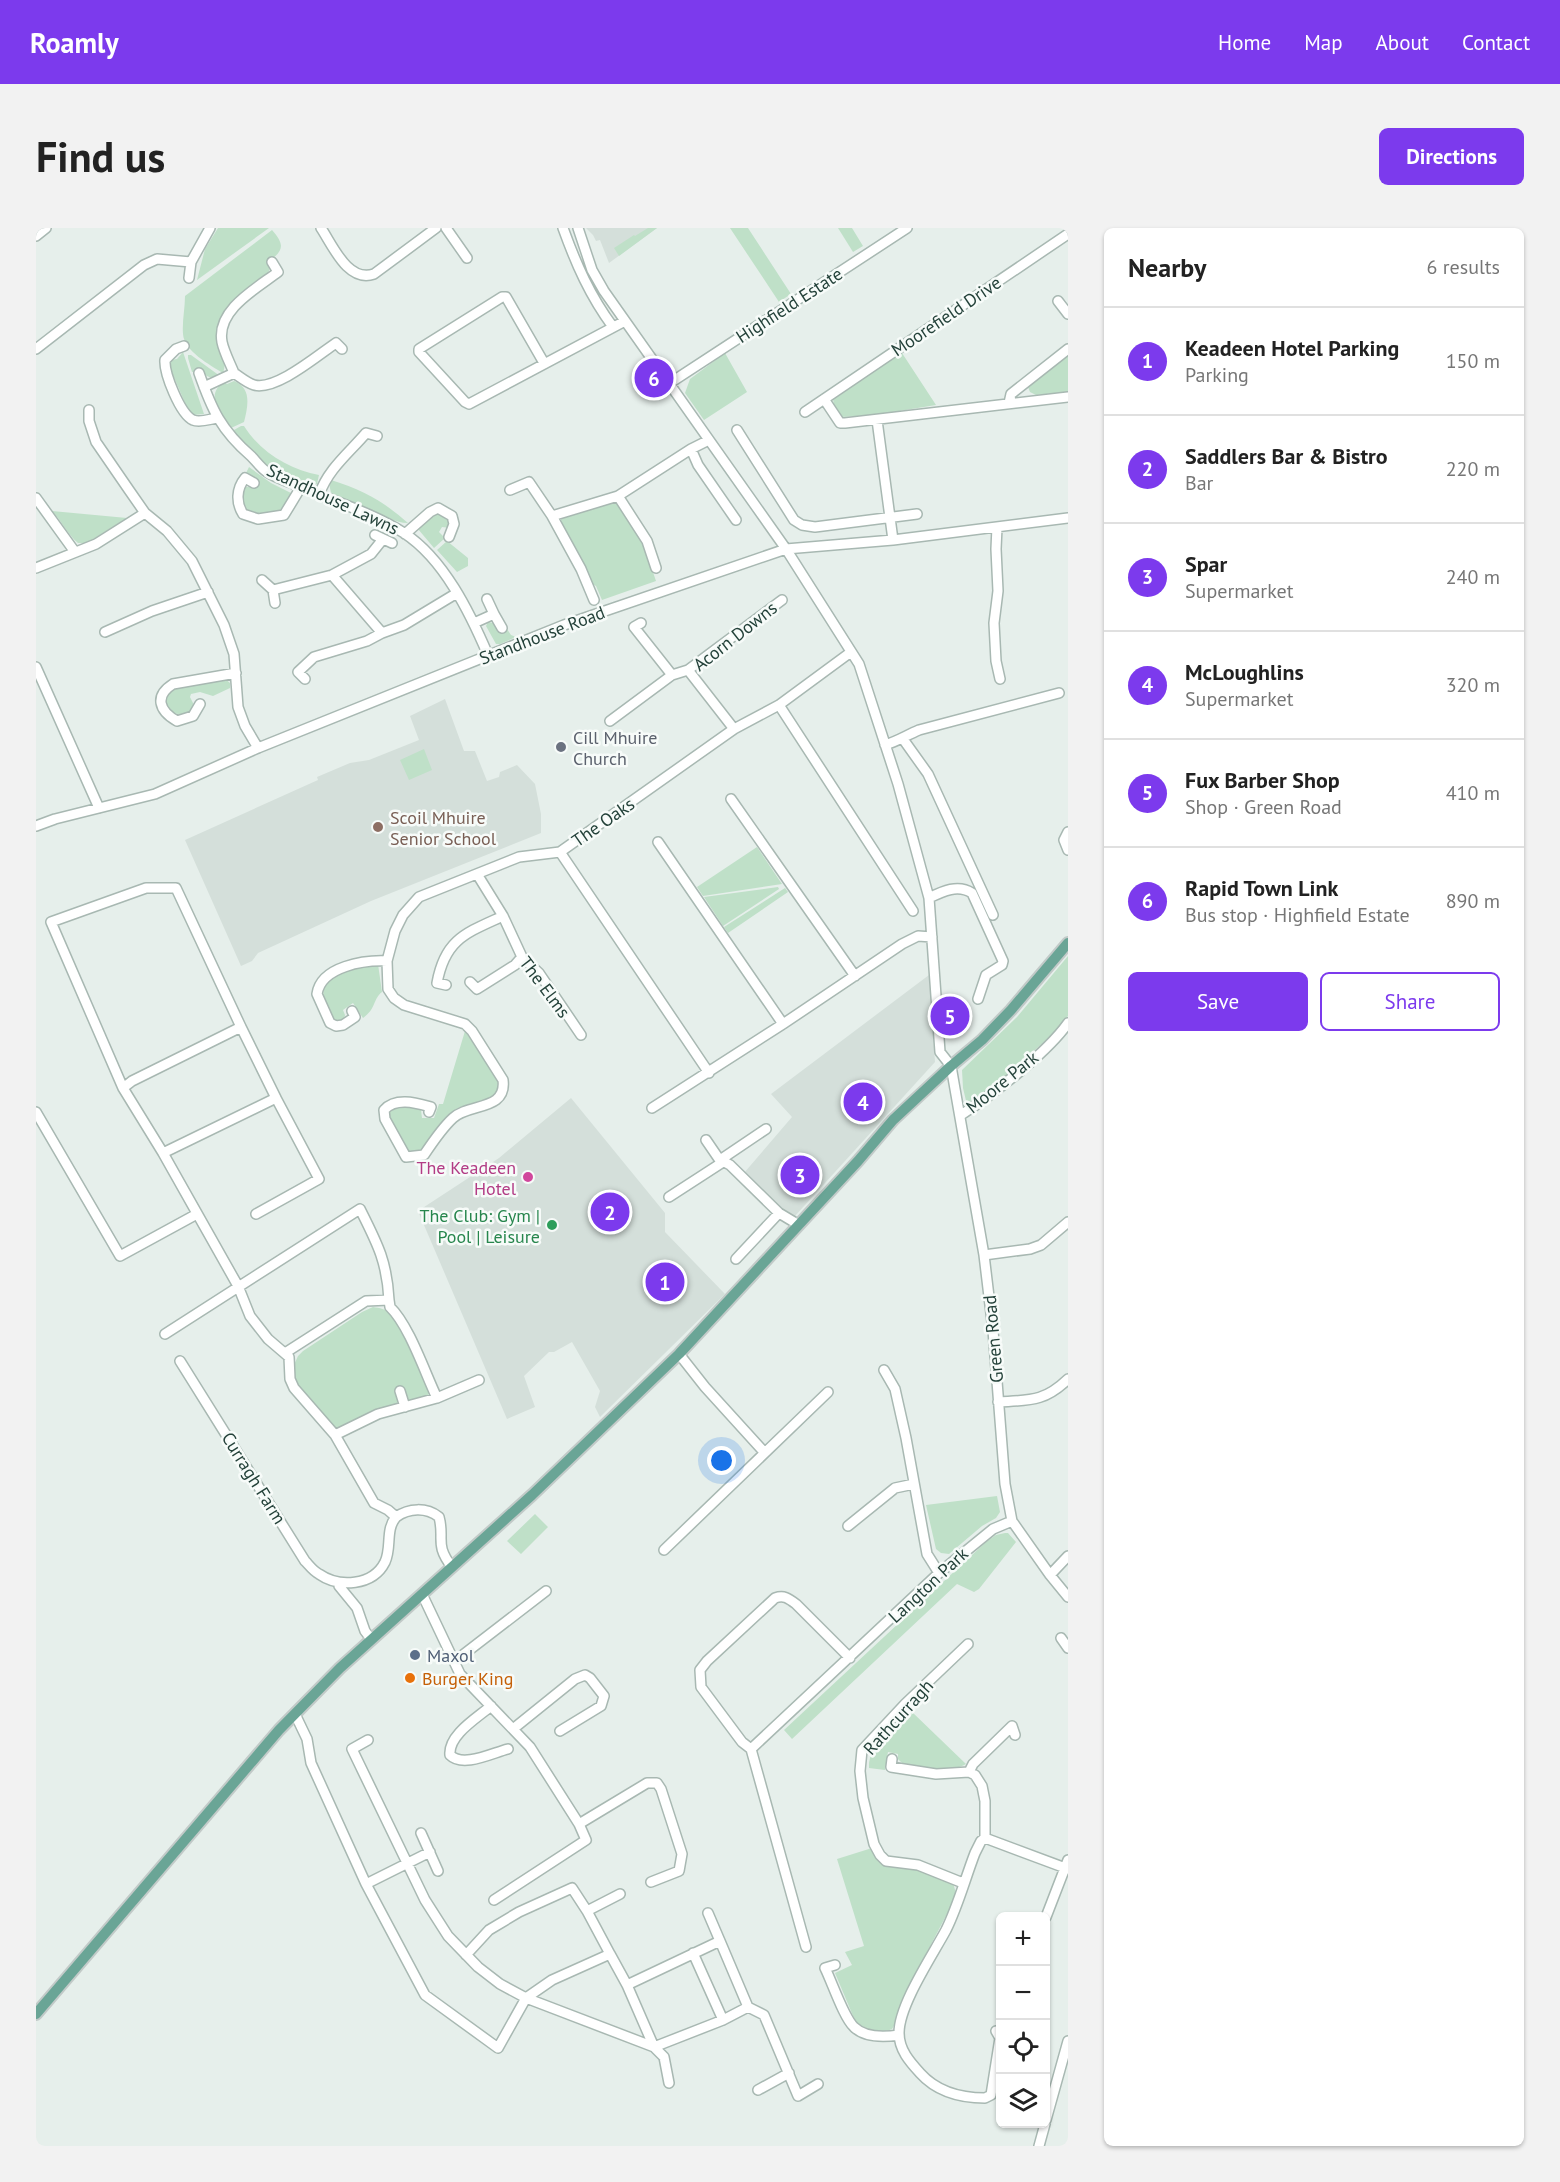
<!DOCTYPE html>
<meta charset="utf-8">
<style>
body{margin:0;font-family:"PT Sans",sans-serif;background:#f2f2f2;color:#222}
.controls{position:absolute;right:18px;bottom:18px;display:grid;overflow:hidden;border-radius:9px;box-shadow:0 2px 4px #0004}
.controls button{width:54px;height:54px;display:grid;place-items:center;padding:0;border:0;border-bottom:2px solid #e0e0e0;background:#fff;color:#222;font:30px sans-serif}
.you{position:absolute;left:686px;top:1233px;width:21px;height:21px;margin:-15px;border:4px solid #fff;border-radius:50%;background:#1a73e8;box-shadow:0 0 0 9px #1a73e833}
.badge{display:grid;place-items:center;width:39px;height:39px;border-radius:50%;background:#7c3aed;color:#fff;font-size:20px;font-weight:700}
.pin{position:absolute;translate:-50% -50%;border:3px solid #fff;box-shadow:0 2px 6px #0006}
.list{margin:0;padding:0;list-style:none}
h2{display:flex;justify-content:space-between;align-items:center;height:78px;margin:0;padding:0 24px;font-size:26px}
h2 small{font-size:20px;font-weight:400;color:#767676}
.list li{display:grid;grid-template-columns:39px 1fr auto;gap:18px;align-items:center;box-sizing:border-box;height:108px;padding:0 24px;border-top:2px solid #e0e0e0}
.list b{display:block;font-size:22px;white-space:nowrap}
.list p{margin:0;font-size:20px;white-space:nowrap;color:#767676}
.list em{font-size:20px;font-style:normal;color:#767676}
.actions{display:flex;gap:12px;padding:18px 24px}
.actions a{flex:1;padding:14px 0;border:2px solid #7c3aed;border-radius:9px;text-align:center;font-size:21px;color:#7c3aed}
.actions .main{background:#7c3aed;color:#fff}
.icon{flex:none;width:33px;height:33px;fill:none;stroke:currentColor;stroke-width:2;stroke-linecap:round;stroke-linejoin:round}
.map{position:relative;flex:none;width:1032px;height:1918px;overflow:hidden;border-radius:9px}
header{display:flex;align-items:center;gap:36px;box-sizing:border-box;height:84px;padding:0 30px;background:#7c3aed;color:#fff}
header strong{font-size:28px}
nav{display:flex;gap:33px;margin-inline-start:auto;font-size:21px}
.intro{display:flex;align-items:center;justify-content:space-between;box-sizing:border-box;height:144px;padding:0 36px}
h1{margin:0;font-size:42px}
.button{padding:15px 27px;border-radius:9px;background:#7c3aed;color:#fff;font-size:21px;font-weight:700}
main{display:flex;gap:36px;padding:0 36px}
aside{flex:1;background:#fff;border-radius:9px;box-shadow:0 2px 4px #0004}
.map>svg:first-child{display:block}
</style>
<header>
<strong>Roamly</strong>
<nav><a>Home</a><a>Map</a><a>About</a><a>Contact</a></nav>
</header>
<div class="intro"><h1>Find us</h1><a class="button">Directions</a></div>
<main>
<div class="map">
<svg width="1032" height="1918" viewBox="0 0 1032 1918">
<rect width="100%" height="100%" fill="#e6efeb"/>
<path fill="#d4dfda" d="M550,0H621L573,35L564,12L560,13L557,7Z
M409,471L428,523H439L451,553L463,549L464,544L481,537L499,556L505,586V605L335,673L222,725L216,733L205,738L149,612L282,552L281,549L314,535L333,532L383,512L374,488Z
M893,747L899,834L759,988L750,989L708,945L756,889L735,866Z
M535,870L629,985V1004L689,1066L564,1189L559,1179L564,1163L536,1114L518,1124H513L488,1148L499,1179L471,1191L382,983L463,930Z"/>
<path fill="#bfe0c8" d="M182,0H233L161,52L169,21Z
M612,0H621L583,28L578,20L598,7L599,8Z
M694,0H712L755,66L743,74Z
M802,0H816L827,18L817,24Z
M236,2C250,18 247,23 231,35L234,40L233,43C218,66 187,68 182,101C179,117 193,129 187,145C174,137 148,123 147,106C146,94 149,80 149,68Z
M147,124L168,186L157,187L152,182L134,140L135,132L141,131Z
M689,125L711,164L668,192L649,165L654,151Z
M866,125L900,177L839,187L806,189L798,179L797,170Z
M1032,126V164L1000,167L994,164L992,159L995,156Z
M152,127H155L184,148C176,151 170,150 166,142L156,144L152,130Z
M198,153C216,160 212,178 208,194L195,200C185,186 168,167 188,154L191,156Z
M205,198H208C224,224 254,242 283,247L281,256C260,263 203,223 198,202Z
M213,239L235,255L257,266C252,274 248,281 240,284C229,288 208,287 205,274C205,270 206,263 206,259H217L221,252L210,245Z
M295,252C327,262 347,273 372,295C359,295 348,287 336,282C322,276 307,273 295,265L293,255Z
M578,273L582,275L607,315L620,353L566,372L560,358L556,356L542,324L527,302L525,291L530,287Z
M16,283L91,290L51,315H42C31,306 26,293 16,283Z
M404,283L411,292L413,291L414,300L406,299L403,304L409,310L398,320L382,301C384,293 395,286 404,283Z
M411,313L432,330V338L421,344L401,322Z
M452,394L457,395L462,404L471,401L475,407L480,409L464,416H460L450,398Z
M188,450L194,455V460L177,468L164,464L155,466L154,469L159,479L149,487L136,485C128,475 129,471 134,459Z
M388,521L396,542L373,552L364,532Z
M721,619L746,656L667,668L661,659Z
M742,659L743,661L687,698L668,669Z
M749,660L752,664L692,705L688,699Z
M1032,728V788L1018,805L939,875L931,877L927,860L926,842L981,789Z
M342,736L346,764C337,771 340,781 327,790L317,775L307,782L309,787L308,791L302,793L298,791L287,769L288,757C304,743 322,738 342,736Z
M429,803L462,851L461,865C448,875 433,874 420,881C405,891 396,909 385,922L379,924L371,922L353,889L355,880C362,876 378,876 385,882L386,890H398L403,876H407Z
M337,1079C344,1080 349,1081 355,1086C367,1097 386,1147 393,1164L392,1169L374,1173L360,1164L362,1173L360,1177L341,1182L304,1200H298L262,1158L258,1148L257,1139L262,1128L267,1123L326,1084Z
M961,1268L964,1284L960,1290L946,1298L913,1326L905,1325L900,1321L890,1277Z
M499,1286L512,1299L485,1326L471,1313Z
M969,1305H972L980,1314L943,1361L938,1364L921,1356L756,1511L748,1502L950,1314L960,1307Z
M875,1483L930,1536C917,1545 871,1544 862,1531V1526L852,1524L849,1542L833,1540C832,1516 858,1499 875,1483Z
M836,1620L845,1633L878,1639L917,1655L920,1665L914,1680L889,1728L861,1793L856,1801C844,1806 831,1801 820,1795L799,1745L816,1737L809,1724L828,1718L801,1631Z"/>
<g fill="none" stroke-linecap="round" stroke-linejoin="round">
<defs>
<path id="minor" d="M285,0C297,18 312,55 338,46L400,0
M410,0L431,30
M527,0C540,36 554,68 577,99
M542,0L556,42L568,63L750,321L823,436L862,556L893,670L904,824L915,838L948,1027L957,1102L969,1256L976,1293L1014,1347L1032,1369
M0,8L10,0
M153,50L155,34L174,0
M1022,73L1032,86
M148,118L140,121L129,132C128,145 144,186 157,192C164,195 174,191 181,190
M0,121L108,37L121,31L155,34
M508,135L470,69H466L383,121V124L429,174L433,176L589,93
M163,145C176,182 185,202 215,228C220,233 225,240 231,244C240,250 251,253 260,257C296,273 335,284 368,305C408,331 434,385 452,427
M198,145C204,149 211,155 218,157C240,163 282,127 300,115L306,121
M634,155L871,0
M168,159L198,145C194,135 188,124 186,114C180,82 221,60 242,44L236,34
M788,171L804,195H809L1032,169
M973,175L975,166L1032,121
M53,182V193L60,214L93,262L109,285L131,303L156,333L188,397L198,426L202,479L209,498L222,520
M769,184L1032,6
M841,192L857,312
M701,202L758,292L766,297L779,299L881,286
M655,221L662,237L700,292
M218,255L209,250C200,261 200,275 207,286L222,291L248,287L265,259
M474,262L493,254L516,288
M283,267C292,241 313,225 330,205L341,208
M582,268L611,313L620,340
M0,270L39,324
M961,299L960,321L962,363L958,395L960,433L964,451
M369,306L394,284L402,280L416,288L418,296L413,309
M339,307L356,315
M0,340L60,316L109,285
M296,347L346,405
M226,352L237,362L296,347L335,326L347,311
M237,362L239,375
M558,372L545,341L516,288L582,268L655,221L673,212
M458,386L466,400
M438,395L458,386L451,371
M605,395L598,399L636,447
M69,404L116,383L172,364
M0,439L63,580
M269,451L262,444L278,429L331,413L346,405L368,397L421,365
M164,476L157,488L141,493C123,483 118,468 137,456L200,445
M743,477L877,683
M574,493L636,447L652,442
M698,501L652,442L746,372
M867,511L892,546L957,687
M849,517C862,513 871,507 883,502L1023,465
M695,571L819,748
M0,598L19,591L119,566L222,520L528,397L750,321L857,312L1032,290
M1032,604L1028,612L1032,622
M622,614L747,796
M441,646L467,688L486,729L503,745L545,807
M893,670C907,663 922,656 936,665L967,733L966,737L950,747L942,771
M434,754L441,761L479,737L486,729
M410,757L401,755C409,711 430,705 467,688
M316,783L319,789L307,797L300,798L294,795L281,766C285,738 329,732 351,733
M673,845L524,624L698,501L743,477L815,424
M87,860L127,925L202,1058L214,1088L232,1111L253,1129L254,1151L258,1160L299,1207L338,1275L352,1282L360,1289C373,1280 390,1279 403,1289C409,1311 398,1316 416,1339
M616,880L747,796L866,716L882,708L896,709
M0,884L84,1028L161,986
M393,884L395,879C380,875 360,869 348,882L349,891L370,929L388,927C396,915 406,900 417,890C433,875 471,883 467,852L436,803L429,796L368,777L358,770L352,761L351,733L359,703L367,687L383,669L483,629L524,624
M925,887C957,866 1010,826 1032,795
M670,912L683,931L694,937L743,985L763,997
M127,925L240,870L205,799L96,853L87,860L15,694L110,660H140L205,799
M684,932L730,901
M633,969L687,934
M220,986L283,951L240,870
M948,1027L994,1021L1005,1017L1032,994
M700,1031L743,985
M129,1106L324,981C341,1015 351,1033 353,1072L330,1073L249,1125
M643,1126L669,1159L728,1224
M144,1133L269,1333C273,1337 277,1343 283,1346C303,1360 337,1358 349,1334C356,1319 349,1302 360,1289
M848,1142L859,1161L870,1210L891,1326L903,1345
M364,1163L369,1179
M401,1170L443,1152
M962,1174C994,1172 1008,1174 1032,1151
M299,1207L342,1186L401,1170C389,1145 373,1097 354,1079L353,1072
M812,1298L859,1260L878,1256
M628,1322L792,1164
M1014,1347L1032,1328
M303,1355V1358L321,1380L329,1403L335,1411
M386,1366L424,1446L494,1519L543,1596L550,1612L458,1672
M1025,1410L1032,1420
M419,1433L510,1363
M455,1478C441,1490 412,1507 414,1527C427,1540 456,1525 472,1521
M259,1486L271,1511L275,1535L330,1656L394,1624
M477,1501L539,1451L549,1447L554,1450L568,1468L565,1478L524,1503
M332,1512L316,1521L389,1672L412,1708L442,1739L464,1756L490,1770L618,1819L628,1829L633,1855
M715,1521L706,1514L665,1459L664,1442L671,1433L739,1370C748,1367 752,1370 760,1376L814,1430
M856,1531L855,1539L900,1546L933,1544L939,1547L946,1558L949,1573V1610L1032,1641
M933,1544L937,1536L976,1498L979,1507
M543,1596L611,1555H621L625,1561L646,1626L643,1643L615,1654
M385,1605L402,1643
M949,1610L945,1613L939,1625C929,1651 922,1678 910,1702C896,1728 863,1777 863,1805C863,1822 874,1834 884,1845C901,1864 924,1870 949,1870L955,1867L964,1810L960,1803
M927,1655L882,1637L850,1633L844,1627L838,1616L827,1570L824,1543L826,1522L869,1476L932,1416
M330,1656L389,1767L462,1820L490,1770L516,1752L574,1726L551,1683L536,1660L483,1684L453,1702L430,1727
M551,1683L584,1666
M1010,1689L1032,1632
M684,1713L712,1779
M770,1719L715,1521L903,1345L957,1301L976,1293
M657,1725L687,1792
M574,1726L591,1757L684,1713L672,1685
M799,1737L789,1740C796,1754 808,1790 818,1799C829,1810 849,1809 863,1807
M591,1757L618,1819L687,1792L712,1779L728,1787L762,1868L782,1856
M722,1862L753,1845
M1010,1892L1032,1813
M1003,1918L1009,1896"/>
<path id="major" d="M0,1786L243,1502L304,1440L496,1267L643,1126L822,933L857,892L915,838L946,812L975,782L1032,715"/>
</defs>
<use href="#minor" stroke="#a8b8b2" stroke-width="12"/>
<use href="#major" stroke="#c2cac8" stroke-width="14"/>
<use href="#minor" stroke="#fff" stroke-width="9"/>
<use href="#major" stroke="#6aa596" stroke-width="10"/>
</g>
<circle fill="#6b7280" stroke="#f7fbf9" stroke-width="2" cx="525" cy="519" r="6"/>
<circle fill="#8d6e63" stroke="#f7fbf9" stroke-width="2" cx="342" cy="599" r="6"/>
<circle fill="#d1479c" stroke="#f7fbf9" stroke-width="2" cx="492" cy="949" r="6"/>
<circle fill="#2e9e5b" stroke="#f7fbf9" stroke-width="2" cx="516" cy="997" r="6"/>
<circle fill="#5c6f8a" stroke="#f7fbf9" stroke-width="2" cx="379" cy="1427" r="6"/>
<circle fill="#e8710a" stroke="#f7fbf9" stroke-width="2" cx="374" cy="1450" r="6"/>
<g text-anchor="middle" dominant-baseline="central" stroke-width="5" stroke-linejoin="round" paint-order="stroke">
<g font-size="18" fill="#24423a" stroke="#f7fbf9">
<text transform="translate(753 77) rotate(-33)">Highfield Estate</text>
<text transform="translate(910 88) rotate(-34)">Moorefield Drive</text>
<text transform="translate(297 271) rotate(25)">Standhouse Lawns</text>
<text transform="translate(506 407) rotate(-21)">Standhouse Road</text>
<text transform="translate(699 408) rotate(-38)">Acorn Downs</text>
<text transform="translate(567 594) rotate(-35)">The Oaks</text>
<text transform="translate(509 759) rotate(53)">The Elms</text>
<text transform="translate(966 854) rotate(-39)">Moore Park</text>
<text transform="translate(957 1111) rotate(-95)">Green Road</text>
<text transform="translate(218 1250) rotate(58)">Curragh Farm</text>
<text transform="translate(892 1357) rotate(-43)">Langton Park</text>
<text transform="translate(862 1489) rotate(-48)">Rathcurragh</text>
</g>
<g font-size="18" fill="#5b616d" stroke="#f7fbf9" text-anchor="start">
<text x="537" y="509">Cill Mhuire<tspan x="537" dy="21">Church</tspan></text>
</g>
<g font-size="18" fill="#785e54" stroke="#f7fbf9" text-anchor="start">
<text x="354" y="589">Scoil Mhuire<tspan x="354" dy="21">Senior School</tspan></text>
</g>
<g font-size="18" fill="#b23c85" stroke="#f7fbf9" text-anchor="end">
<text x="480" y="939">The Keadeen<tspan x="480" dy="21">Hotel</tspan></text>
</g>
<g font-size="18" fill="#27864d" stroke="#f7fbf9" text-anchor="end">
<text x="504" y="987">The Club: Gym |<tspan x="504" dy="21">Pool | Leisure</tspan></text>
</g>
<g font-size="18" fill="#4e5e75" stroke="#f7fbf9" text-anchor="start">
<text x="391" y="1427">Maxol</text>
</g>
<g font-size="18" fill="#c56008" stroke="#f7fbf9" text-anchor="start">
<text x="386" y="1450">Burger King</text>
</g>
</g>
</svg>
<div class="controls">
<button>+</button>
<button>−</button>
<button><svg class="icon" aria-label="locate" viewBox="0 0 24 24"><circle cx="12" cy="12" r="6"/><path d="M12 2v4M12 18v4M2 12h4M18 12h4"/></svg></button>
<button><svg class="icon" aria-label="layers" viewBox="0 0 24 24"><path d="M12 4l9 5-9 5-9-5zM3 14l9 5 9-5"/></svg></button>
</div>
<div class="you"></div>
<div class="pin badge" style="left:629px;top:1054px">1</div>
<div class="pin badge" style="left:574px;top:984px">2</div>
<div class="pin badge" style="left:764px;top:947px">3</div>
<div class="pin badge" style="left:827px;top:874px">4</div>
<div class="pin badge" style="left:914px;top:788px">5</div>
<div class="pin badge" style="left:618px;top:150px">6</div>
</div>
<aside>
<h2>Nearby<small>6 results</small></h2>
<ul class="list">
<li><span class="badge">1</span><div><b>Keadeen Hotel Parking</b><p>Parking</p></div><em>150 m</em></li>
<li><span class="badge">2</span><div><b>Saddlers Bar &amp; Bistro</b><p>Bar</p></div><em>220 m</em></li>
<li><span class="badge">3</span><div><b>Spar</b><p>Supermarket</p></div><em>240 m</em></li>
<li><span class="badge">4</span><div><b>McLoughlins</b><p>Supermarket</p></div><em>320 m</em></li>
<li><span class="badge">5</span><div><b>Fux Barber Shop</b><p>Shop · Green Road</p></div><em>410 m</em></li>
<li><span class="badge">6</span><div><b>Rapid Town Link</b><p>Bus stop · Highfield Estate</p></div><em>890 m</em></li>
</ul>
<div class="actions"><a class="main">Save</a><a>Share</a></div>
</aside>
</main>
